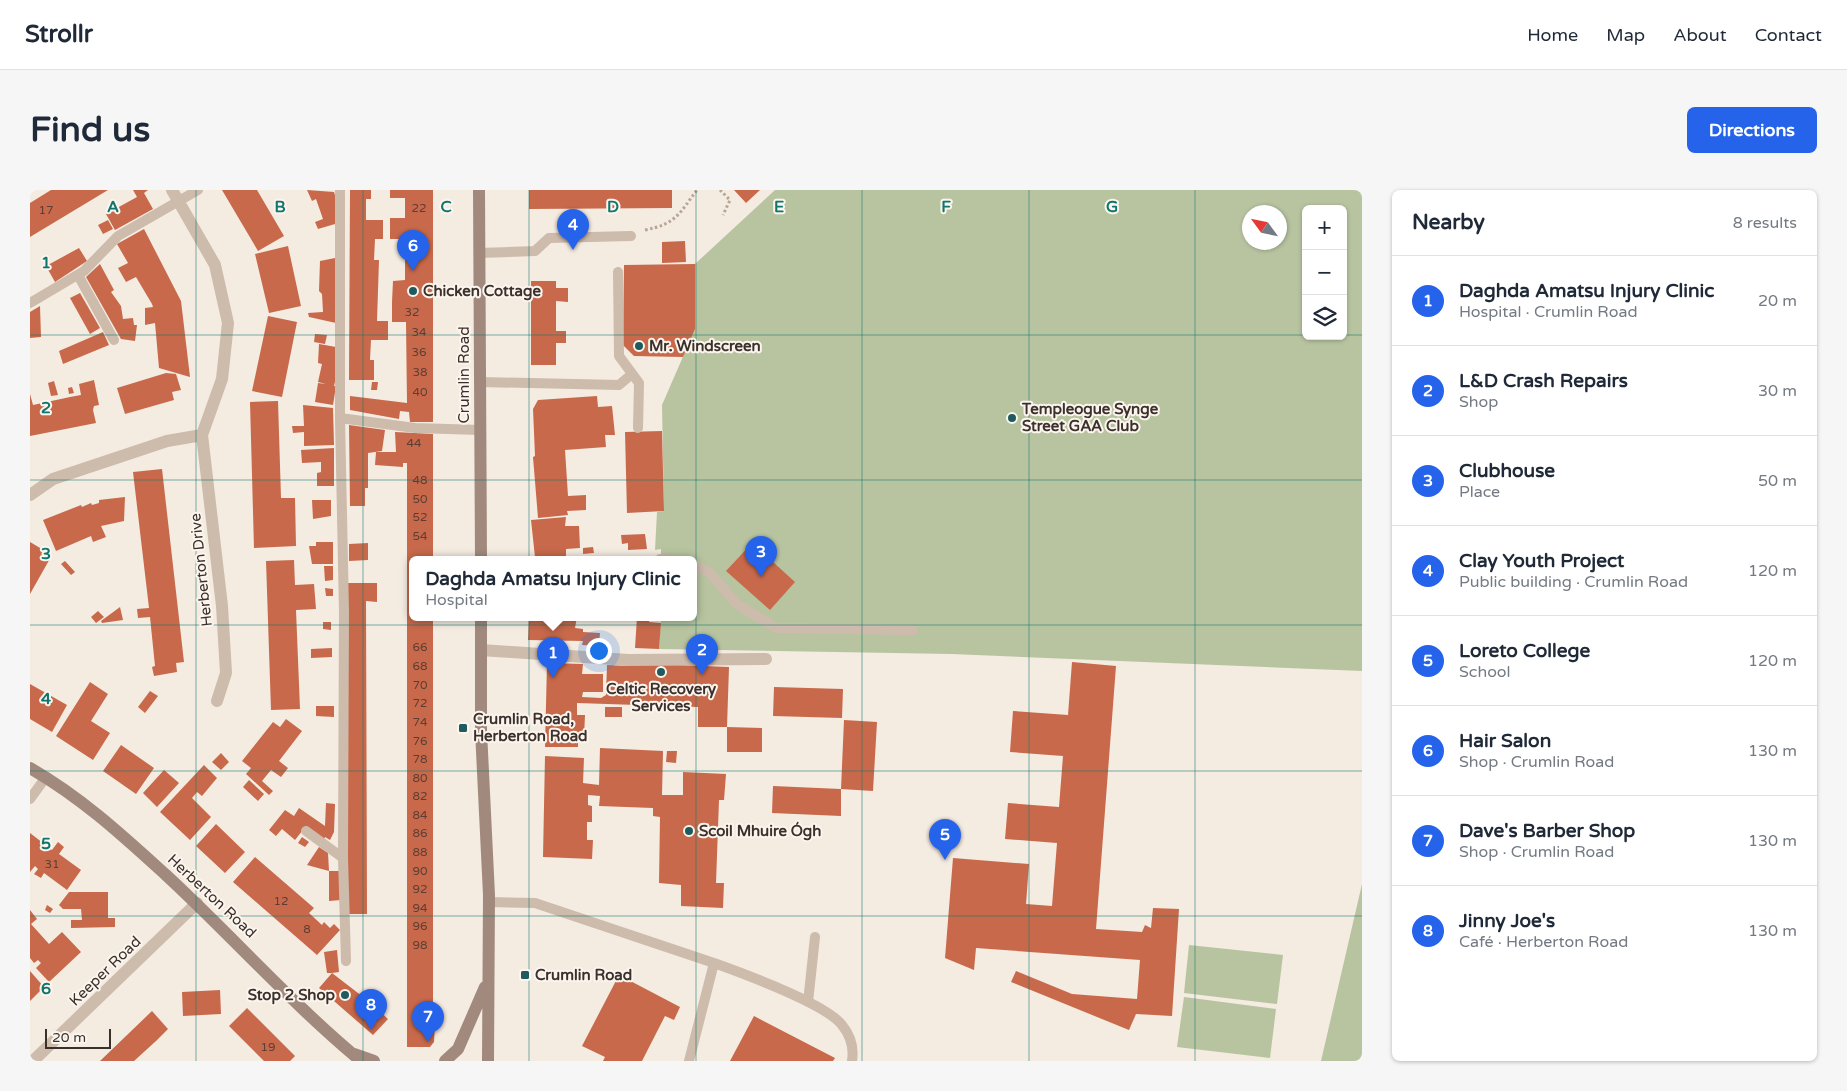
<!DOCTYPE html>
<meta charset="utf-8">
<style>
body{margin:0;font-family:"Varela Round",sans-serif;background:#f6f6f7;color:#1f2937}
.controls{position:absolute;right:15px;top:15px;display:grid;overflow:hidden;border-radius:8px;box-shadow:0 1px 4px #0004}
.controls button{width:45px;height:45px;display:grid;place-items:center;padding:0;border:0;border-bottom:1px solid #e0e1e3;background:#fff;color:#1f2937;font:25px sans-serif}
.compass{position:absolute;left:1212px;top:15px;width:45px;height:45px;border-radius:50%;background:#fff;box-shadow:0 1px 4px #0004;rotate:303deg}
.scale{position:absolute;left:15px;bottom:12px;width:66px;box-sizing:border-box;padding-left:5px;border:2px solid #3b302b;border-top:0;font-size:14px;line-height:18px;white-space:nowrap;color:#3b302b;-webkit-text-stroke:4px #fbf5ee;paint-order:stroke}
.you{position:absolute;left:568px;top:460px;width:18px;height:18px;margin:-12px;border:4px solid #fff;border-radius:50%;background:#1a73e8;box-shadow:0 0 0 8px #1a73e833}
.badge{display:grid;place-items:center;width:32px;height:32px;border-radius:50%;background:#2563eb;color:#fff;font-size:16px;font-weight:700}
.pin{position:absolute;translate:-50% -41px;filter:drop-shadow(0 1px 2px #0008)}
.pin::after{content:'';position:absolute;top:26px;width:18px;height:15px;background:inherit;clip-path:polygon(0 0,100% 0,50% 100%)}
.popup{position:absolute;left:379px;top:366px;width:288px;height:65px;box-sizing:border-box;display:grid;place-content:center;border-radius:8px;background:#fff;filter:drop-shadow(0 1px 4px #0005);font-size:16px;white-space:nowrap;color:#747a83}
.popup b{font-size:19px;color:#1f2937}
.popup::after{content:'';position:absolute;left:50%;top:100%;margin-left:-10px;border:10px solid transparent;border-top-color:#fff}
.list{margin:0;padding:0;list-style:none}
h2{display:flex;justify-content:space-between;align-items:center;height:65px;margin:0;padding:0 20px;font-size:21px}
h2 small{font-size:16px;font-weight:400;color:#747a83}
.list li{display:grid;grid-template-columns:32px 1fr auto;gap:15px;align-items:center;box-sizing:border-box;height:90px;padding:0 20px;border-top:1px solid #e0e1e3}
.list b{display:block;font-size:19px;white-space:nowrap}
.list p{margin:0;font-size:16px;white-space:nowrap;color:#747a83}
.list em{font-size:16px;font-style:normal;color:#747a83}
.icon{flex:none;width:28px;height:28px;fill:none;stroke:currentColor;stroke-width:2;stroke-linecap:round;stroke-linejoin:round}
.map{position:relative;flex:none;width:1332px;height:871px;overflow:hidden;border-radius:8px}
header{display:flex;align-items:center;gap:30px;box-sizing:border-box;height:70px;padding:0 25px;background:#fff;border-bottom:1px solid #e0e1e3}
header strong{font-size:24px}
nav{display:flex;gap:28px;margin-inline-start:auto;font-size:18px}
.intro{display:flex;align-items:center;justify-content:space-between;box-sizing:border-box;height:120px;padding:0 30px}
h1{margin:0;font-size:35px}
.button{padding:12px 22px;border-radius:8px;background:#2563eb;color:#fff;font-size:18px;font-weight:700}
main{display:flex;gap:30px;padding:0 30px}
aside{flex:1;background:#fff;border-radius:8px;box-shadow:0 1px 4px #0004}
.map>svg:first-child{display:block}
</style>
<header>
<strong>Strollr</strong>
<nav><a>Home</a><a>Map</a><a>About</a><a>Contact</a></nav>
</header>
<div class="intro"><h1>Find us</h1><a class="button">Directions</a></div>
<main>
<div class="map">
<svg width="1332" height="871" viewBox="0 0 1332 871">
<rect width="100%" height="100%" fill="#f4ebe1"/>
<path fill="#b8c4a0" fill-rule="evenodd" d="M745,0H1332V481L922,464L629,459L631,427H663V369H631V359L625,360L627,322L634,321L632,215L665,139V74ZM1276,19H1313V146H1276ZM1220,22H1250V52H1220Z
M1332,694V871H1291Z
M1159,755L1253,765L1247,814L1154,803Z
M1154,807L1246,819L1240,868L1147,857Z"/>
<path fill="#c8694b" d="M21,0H78L0,47V13Z
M103,0H118L114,3L123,19L85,40L76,24L107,7Z
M192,0H227L254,46L228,61Z
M277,0L304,2L307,12L305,34L288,39L285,32L293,29L286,9L282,11Z
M320,0H341V9H336V30H353V49H345L344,70H349L347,131H358V150H341L340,170H344V190H319Z
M360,0H403V232H380L379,222L370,221L369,229L320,220V206L377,213L376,132H362V112L363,91L375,90V49H360V28H375V8H360Z
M499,0H642V18L499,19Z
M704,0H730L716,13Z
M78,30L83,39L73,44L68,35Z
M114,39L151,111L160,187L129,178L125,133L115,135V118L123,117L122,114L106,87L96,92L88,78L98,73L87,54Z
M655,51L656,72L632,73V52Z
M258,56L271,116L239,123L225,64Z
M49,58L57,71L25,92L16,76Z
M305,68L306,133L279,127L278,123L293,122L292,104L289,101L290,71Z
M70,74L84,100L81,102L91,116L93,129L103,128L104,135H107L105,151L91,149L56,87Z
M665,74V139L653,167L604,166L593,155L594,75Z
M501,91H526V98H538V112L526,111V141H536V153H526V175H501Z
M50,103L70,138L60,144L40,108Z
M10,116L11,147L0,148V122Z
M238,126L267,132L252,207L222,201Z
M73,142L79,155L33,174L29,161Z
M285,144L297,145L295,154L284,152Z
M289,154L306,157L307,183L304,196H306L303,215L285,212L288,193L296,194L288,192L292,174L288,173Z
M136,183L146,184L151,200L142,202L144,210L95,224L87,198Z
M64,190L69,215L64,216L63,220L66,233L0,246V204L3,215L40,207L51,205L49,194Z
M24,191L28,205L21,206L18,193Z
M342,192H348L347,200H341Z
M42,197L44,203L39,204L38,198Z
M567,206L568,217L582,216L585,245H575L576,257L535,260L538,306L556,305V320L537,321L538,325L508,328L503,267L505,266L503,219L508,210Z
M248,211L251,308H265L266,356L224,358L220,212Z
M273,215L303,218L304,255L274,256V242L263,243L262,236H274Z
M319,235L355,240L352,261L338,263V298H335V316H320Z
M632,241L634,321L597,323L595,242Z
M365,242L403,244V369H383V427H403V820H407V830L405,833L404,852L400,857H377V273H373V277L345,275L346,262H366Z
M304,258V296H287V283L291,282V272L272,273L271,260Z
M132,279L154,472L146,473L147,482L124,486L122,477L125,476L120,427L108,428L107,419L119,418L103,282Z
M95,307L94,331L71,336L76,347L63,352L61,346L26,361L13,330L51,315L52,317L61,313L62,315L69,313V310Z
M282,310H301V326L283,329Z
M536,327L535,336H549L550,358L536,359V366L505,367L501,330Z
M615,344L617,359L598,360V353L592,354L591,345Z
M0,352L22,365L0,404Z
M286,352H303V374H282L279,356H286Z
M338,353V370L319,371V354Z
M722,353L765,392L740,420L696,381Z
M563,357L564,363L553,364V358Z
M264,370L265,395L284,394L286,419L266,420L270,519L241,520L236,371Z
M35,371L45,382L41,385L31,374Z
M294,376H303V390L295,391Z
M317,393H347V412L336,411L337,724H318Z
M295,398L303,399V406H296Z
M90,417L93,430L72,433L71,431Z
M68,421L74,427L66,433L61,427Z
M499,427H547L545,438L553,439V442L570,443L569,456L552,455L553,451L498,450Z
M607,427H619V432L631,433L629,459L605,458Z
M293,432H301V440L293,439Z
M302,458V467L281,468V459Z
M1042,472L1086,476L1066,739L1112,742L1115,735L1121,738L1123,718L1149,719L1142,826L1106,824L1099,840L981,792L986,781L1042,804L1107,809L1110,770L946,758L944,780L915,768L923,668L999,674L996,714L1022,716L1027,653L975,649L978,613L1029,617L1033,566L980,562L983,521L1038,525Z
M517,473L553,474L552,484H573V502H553L552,507L571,508L576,505L577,475L598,476L599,473L699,477L697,537H668V517L547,513V525H555L554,547H548V557H515Z
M60,492L78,504L61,531L80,543L63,570L26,546Z
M0,494L37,515L22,542L0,529Z
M744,497L813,499L812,528L743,526Z
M120,501L128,506L115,523L108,517Z
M286,516H304V527L286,526Z
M575,517H592V527H575Z
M256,529L272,541L249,571L258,578L251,587L241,580L232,591L243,601L239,605L216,584L221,578L212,571L243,532L250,537Z
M814,530L847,532L843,601L811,599Z
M697,537L732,538V562H697Z
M91,555L124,578L106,604L73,581Z
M570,558L633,561L632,605H653V582L696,584L694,610H689L686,693H694L693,718L651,716V695L629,693L630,627L623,626V618L569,616L570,606L558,605V615L562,616V632H557V650H563L562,669L513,667L515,566L554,568L553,593L569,595Z
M637,561H647L646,573L636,572Z
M191,563L199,572L191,580L182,572Z
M174,575L187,588L172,606L167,602L162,608L181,627L160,650L130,622Z
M134,580L149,593L127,617L113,603Z
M219,590L234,604L228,611L213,597Z
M743,596L811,599V626L742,623Z
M296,613L305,614L304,642L300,650L295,647L294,649L276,636L265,650L252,639L246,646L239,640L255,620L264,626L269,618L295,636Z
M186,634L215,662L195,683L166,656Z
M0,643L22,660L28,652L34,657L29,664L51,680L37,700L14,683L11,688L4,684L8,679L5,676L0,682Z
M272,647L279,652L275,657L268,653Z
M289,657L298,663L299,681H310L311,710L299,711V681L277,675Z
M225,667L284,718L279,723L292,735L294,732L300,738L304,734L310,740L287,765L203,692Z
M39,702H78V728H85V737L41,738V730H52L51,719H33L29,715Z
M17,715L23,719L20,723L15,720Z
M0,720L7,729L1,734L19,754L32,742L51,762L19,792L6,778L11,773L8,770L4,773L0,768Z
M307,760L309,782L302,783L341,813L358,829L343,845L289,798L302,783H297L294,762Z
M0,781L14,797L0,811Z
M589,785L650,817L644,830L635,826L612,871H573L575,867L552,856Z
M190,800L191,824L153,826L152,802Z
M217,818L265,866L260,871H234L199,836Z
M122,821L138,839L126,851L104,871H70Z
M724,826L805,868L803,871H700Z"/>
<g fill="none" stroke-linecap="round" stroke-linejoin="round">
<path stroke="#b9a596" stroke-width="3" stroke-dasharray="2.5 2.5" stroke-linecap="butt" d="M690,0L700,10L693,25
M615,40C646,34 649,24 667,0"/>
<path stroke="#cdbbac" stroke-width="10" d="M310,0V228
M449,63L505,61L519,48L601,46
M588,82L589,166L609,193L608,238
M48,85L84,150
M0,113L54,81L88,46L168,0
M451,192L589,195L602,184
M630,369H635
M663,375L679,382L707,414L746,438L883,440
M0,609L16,587
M276,641L313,668L316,771
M313,668L314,422L310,228L385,238L451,240
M459,712L505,713L684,773L659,871
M684,773C712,783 796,814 812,835C821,846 824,858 822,871
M778,812L785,747"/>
<path stroke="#cdbbac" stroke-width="12" d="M142,0L185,75L198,133L192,189L172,245L192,416L196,483L187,511
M0,305L23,289L137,251L172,245
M451,460L598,470L736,469
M3,871L167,713"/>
<path stroke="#a18a7d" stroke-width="12" d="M449,0L451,369
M451,427V541L459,705L458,871
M0,578C52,608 92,645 136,685C202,746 262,814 331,871
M324,864L344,871
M415,871L428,859L455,797"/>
</g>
<path fill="none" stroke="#0f766e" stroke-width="1" stroke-opacity="0.55" d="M166,0V871M333,0V871M499,0V871M666,0V871M832,0V871M999,0V871M1165,0V871M0,145H1276M1313,145H1332M0,290H1332M0,435H1332M0,581H1332M0,726H1332"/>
<g fill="#1f5a5e" stroke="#fbf5ee" stroke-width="2">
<circle cx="383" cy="101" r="5"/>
<circle cx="609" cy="156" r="5"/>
<circle cx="982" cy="228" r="5"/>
<circle cx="631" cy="482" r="5"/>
<rect x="428" y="533" width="10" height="10" rx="2.5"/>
<circle cx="659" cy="641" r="5"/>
<rect x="490" y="780" width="10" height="10" rx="2.5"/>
<circle cx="315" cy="805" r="5"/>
</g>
<g text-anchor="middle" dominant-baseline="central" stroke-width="4" stroke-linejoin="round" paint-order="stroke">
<g font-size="12" fill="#5e3e33">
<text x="389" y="18">22</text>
<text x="16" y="20">17</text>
<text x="382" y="122">32</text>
<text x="389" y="142">34</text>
<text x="389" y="162">36</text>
<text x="390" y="182">38</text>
<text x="390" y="202">40</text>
<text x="384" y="253">44</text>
<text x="390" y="290">48</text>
<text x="390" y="309">50</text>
<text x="390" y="327">52</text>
<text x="390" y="346">54</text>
<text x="390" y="457">66</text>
<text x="390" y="476">68</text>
<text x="390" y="495">70</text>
<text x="390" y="513">72</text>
<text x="390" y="532">74</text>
<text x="390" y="551">76</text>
<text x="390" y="569">78</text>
<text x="390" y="588">80</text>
<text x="390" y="606">82</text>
<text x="390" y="625">84</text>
<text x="390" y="643">86</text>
<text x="390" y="662">88</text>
<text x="22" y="674">31</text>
<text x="390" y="681">90</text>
<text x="390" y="699">92</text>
<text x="251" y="711">12</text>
<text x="390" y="718">94</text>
<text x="390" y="736">96</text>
<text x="277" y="739">8</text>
<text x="390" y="755">98</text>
<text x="238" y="857">19</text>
</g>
<g font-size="15" font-weight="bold" fill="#3b302b" stroke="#fbf5ee" text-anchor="start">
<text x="393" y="101">Chicken Cottage</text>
<text x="619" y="156">Mr. Windscreen</text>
<text x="992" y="219">Templeogue Synge<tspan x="992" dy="17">Street GAA Club</tspan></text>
<text x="631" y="499" text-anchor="middle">Celtic Recovery<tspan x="631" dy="17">Services</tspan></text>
<text x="443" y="529">Crumlin Road,<tspan x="443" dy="17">Herberton Road</tspan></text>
<text x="669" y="641">Scoil Mhuire Ógh</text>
<text x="505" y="785">Crumlin Road</text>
<text x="305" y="805" text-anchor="end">Stop 2 Shop</text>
</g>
<g font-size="15" fill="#3b302b" stroke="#fbf5ee">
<text transform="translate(434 185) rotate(-90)">Crumlin Road</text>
<text transform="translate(171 380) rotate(-96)">Herberton Drive</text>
<text transform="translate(182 706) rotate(43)">Herberton Road</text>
<text transform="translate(75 781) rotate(-44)">Keeper Road</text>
</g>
</g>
<g font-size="16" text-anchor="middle" font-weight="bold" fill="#0f766e" stroke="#fbf5ee" stroke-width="4" stroke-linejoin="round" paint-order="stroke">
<text x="83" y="22">A</text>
<text x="250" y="22">B</text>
<text x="416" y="22">C</text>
<text x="583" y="22">D</text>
<text x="749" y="22">E</text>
<text x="916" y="22">F</text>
<text x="1082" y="22">G</text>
<text x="16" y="78">1</text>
<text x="16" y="223">2</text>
<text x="16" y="369">3</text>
<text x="16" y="514">4</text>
<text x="16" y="659">5</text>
<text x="16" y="804">6</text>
</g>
</svg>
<div class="controls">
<button>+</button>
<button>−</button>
<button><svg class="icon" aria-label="layers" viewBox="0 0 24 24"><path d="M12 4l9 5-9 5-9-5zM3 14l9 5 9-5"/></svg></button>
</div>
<svg class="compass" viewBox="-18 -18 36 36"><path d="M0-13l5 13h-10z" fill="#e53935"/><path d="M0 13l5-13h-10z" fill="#747a83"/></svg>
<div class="scale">20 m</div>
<div class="you"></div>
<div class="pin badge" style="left:523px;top:488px">1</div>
<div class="popup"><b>Daghda Amatsu Injury Clinic</b>Hospital</div>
<div class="pin badge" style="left:672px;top:485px">2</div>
<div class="pin badge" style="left:731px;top:387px">3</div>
<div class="pin badge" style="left:543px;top:60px">4</div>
<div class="pin badge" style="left:915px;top:670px">5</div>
<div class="pin badge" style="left:383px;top:81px">6</div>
<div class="pin badge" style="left:398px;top:852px">7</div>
<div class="pin badge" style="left:341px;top:840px">8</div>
</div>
<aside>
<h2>Nearby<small>8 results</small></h2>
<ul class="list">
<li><span class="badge">1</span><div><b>Daghda Amatsu Injury Clinic</b><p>Hospital · Crumlin Road</p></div><em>20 m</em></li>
<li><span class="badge">2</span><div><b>L&amp;D Crash Repairs</b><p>Shop</p></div><em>30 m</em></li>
<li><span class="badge">3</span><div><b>Clubhouse</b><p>Place</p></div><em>50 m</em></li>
<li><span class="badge">4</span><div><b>Clay Youth Project</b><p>Public building · Crumlin Road</p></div><em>120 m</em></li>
<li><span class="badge">5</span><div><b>Loreto College</b><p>School</p></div><em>120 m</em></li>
<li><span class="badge">6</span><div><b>Hair Salon</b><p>Shop · Crumlin Road</p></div><em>130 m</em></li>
<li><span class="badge">7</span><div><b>Dave's Barber Shop</b><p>Shop · Crumlin Road</p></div><em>130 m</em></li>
<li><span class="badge">8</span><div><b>Jinny Joe's</b><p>Café · Herberton Road</p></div><em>130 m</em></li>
</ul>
</aside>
</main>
